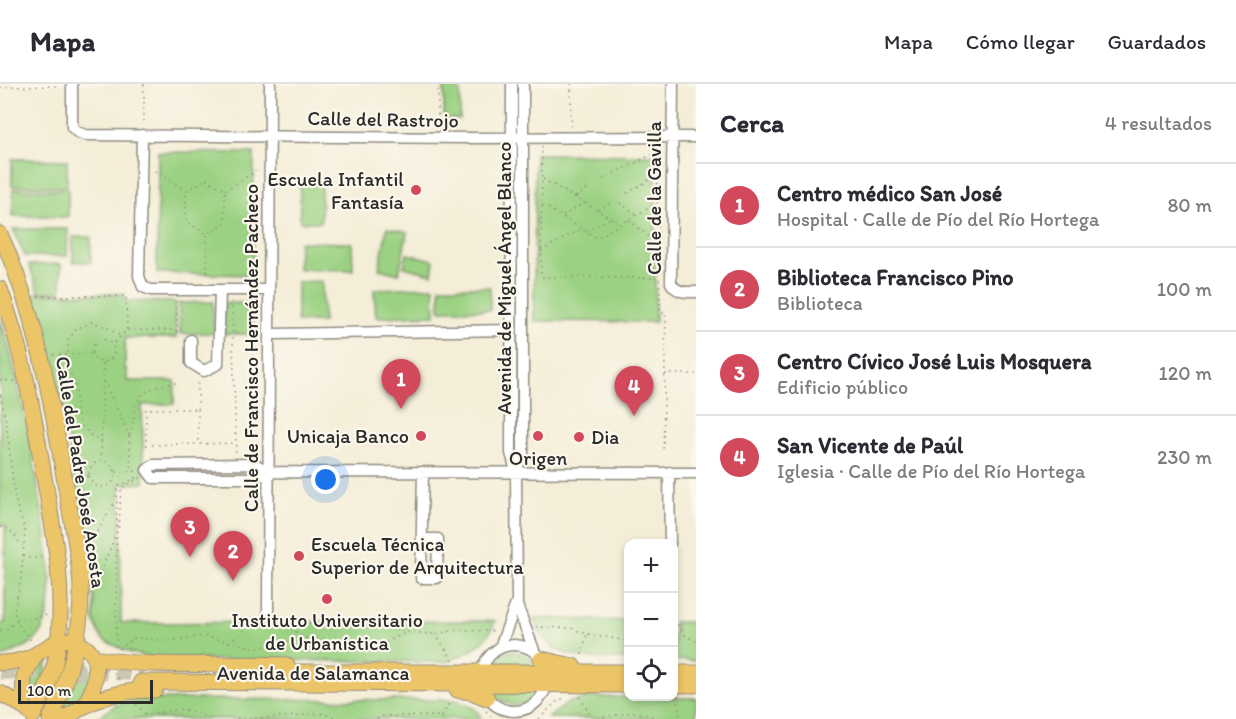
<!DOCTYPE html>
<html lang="es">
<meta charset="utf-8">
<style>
body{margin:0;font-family:Itim,sans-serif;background:#f7f7f7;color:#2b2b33}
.controls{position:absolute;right:18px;bottom:18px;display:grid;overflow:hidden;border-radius:12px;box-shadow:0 3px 9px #0003}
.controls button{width:54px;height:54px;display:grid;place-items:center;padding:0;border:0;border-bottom:2px solid #e1e1e2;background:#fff;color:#2b2b33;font:30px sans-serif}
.scale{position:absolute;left:18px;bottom:15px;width:135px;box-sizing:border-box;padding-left:6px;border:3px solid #2b2b2b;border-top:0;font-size:16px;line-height:21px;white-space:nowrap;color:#2b2b2b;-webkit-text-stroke:4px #fbf7ec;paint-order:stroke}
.you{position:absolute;left:326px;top:396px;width:21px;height:21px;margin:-15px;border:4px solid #fff;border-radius:50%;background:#1a73e8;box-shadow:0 0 0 9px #1a73e833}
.badge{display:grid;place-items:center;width:39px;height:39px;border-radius:50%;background:#d1495b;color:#fff;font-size:20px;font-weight:700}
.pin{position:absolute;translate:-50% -50px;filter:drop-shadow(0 2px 3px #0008)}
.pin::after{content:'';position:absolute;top:32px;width:21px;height:18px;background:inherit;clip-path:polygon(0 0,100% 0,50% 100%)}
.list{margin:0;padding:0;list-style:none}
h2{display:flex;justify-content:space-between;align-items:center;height:78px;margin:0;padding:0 24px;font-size:26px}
h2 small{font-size:20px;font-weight:400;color:#7c7c81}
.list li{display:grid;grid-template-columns:39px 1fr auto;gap:18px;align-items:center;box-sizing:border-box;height:84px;padding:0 24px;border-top:2px solid #e1e1e2}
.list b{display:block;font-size:22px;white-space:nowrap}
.list p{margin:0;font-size:20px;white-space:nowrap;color:#7c7c81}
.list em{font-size:20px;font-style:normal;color:#7c7c81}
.icon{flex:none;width:33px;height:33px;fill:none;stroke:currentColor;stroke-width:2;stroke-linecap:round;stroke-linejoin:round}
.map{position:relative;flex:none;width:696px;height:635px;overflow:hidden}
header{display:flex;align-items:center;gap:36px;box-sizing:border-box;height:84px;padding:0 30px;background:#fff;border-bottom:2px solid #e1e1e2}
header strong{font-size:28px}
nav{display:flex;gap:33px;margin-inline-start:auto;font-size:21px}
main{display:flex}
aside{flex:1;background:#fff}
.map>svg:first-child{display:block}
</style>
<header>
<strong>Mapa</strong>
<nav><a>Mapa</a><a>Cómo llegar</a><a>Guardados</a></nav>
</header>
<main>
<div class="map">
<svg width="696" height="635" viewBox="0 0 696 635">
<rect width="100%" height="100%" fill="#fbf7ec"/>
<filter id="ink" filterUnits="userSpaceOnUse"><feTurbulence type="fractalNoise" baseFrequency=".0167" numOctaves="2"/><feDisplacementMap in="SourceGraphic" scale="12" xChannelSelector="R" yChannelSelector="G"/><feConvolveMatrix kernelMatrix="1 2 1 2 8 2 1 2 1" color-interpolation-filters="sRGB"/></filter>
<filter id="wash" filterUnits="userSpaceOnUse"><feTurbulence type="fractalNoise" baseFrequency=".008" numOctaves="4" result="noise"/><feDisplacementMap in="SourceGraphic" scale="24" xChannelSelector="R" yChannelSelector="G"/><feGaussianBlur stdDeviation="1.35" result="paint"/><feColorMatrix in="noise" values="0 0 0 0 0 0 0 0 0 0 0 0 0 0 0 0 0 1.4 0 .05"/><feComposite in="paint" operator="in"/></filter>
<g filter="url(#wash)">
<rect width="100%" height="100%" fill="#f4edd7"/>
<path fill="#9bd182" stroke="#637e56" stroke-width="1.5" d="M444,0H460V35H444Z
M158,68L254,69L253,191L157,189Z
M535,70L656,71L655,238L534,237Z
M12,75L67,76V103L12,102Z
M300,100H321V138H300Z
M13,105L68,106V133L13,132Z
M387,144L407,148L399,190L379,185Z
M13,145H68L67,172H25Z
M73,153H91V178H73Z
M299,158L352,159L353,186L298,185Z
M407,170L434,176L432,190L404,183Z
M61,180V208H39L29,181Z
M322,197L323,238H297V198Z
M434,203L435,231L376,233L374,205Z
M440,203H490V226H440Z
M33,210H124V217L175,218L176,254H125V286H127V297H175L174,320L142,321L144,399L120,400L121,539L495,537C487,562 468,569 445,578L159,575L131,569L105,557L101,553L94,537V515L86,476L62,319Z
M213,218L214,249L180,250L179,219Z
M224,219H253L254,250H224Z
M0,232C19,294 30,352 40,416C46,455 61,516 39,551C30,564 13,567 0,574V540L5,539V441L0,440Z
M534,534L628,537V575C600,574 566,579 544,555C540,550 537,541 534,534Z
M674,538H696V577L674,576Z
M79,567C82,571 86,575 88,579C96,600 78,620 60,628Z
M509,567C520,567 531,572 535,582L491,583C493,573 501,570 509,567Z
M49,571L44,593L34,619C25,601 33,580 49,571Z
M493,607H537C528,626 503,625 493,607Z
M590,613L696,614V635L548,634L568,619Z
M143,615L456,616L475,625L482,635H95L116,621Z"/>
</g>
<g filter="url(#ink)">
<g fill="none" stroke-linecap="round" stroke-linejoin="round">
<path stroke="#ccc6b5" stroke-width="15" stroke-dasharray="15 8" stroke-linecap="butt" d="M0,588L143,589"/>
<defs>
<path id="minor" d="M72,0V43L77,48L85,51L469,54L696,53
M673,0L671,199C677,209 685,208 696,208
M142,51L139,192L143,203L151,206H269
M275,250L512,246
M191,256V279L204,287L218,280L220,206
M516,387L523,369V0
M269,388L255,380L153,381L147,386L153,394H254L269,388L696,389
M669,388L670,460
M422,455H438L437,494H421L423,388
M517,521L534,566
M268,528L270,0
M481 594a33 33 0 1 1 66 0a33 33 0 1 1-66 0Z
M500,563L517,517L516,387L511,369L512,0"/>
<path id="highway" d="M0,150C37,231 52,318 66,404C71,435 80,473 81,503C82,547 70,596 50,635
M0,205C22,264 33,325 43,387C54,448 66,507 57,568C54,591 44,612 33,632
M95,574C158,585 223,578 287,581
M541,575L573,582
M0,579C9,579 19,577 28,574C48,567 58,546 82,561C88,565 95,571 95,578C97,596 93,608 83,622
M275,588H628
M674,589H696
M141,598L628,601
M674,601H696
M457,606L472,608L487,614
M0,609L23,622L29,628
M23,622L24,592L36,570
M60,635C70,633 76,626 85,622C108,610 129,606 155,606"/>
</defs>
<use href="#minor" stroke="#908c81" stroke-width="13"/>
<use href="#highway" stroke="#908c81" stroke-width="17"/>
<path stroke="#908c81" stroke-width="1.5" stroke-dasharray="1.5 4.5" stroke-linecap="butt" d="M144,0V37
M438,0V44
M0,3L57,2
M571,43V0
M542,62L541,193L657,194
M657,63L660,229H666L663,369
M155,87L185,106
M206,95L225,106V139L207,150L186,138V107Z
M543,95L621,140
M603,95L657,68L662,69
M225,106L256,87
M627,109L658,91
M576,113L589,104
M620,119L637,131
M543,121L597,154L657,119
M598,126L613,118
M563,132L584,119
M629,136L658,160
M587,147L609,135
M207,151V193
M541,167L581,145
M38,212H126L127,246L112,261
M176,217L177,252
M232,217L236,368
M128,246H177
M92 267a11 11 0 1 1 22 0a11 11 0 1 1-22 0Z
M53,271L90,270
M665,290H696
M0,296L14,297
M104,297L129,351L131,387
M198,299V325H146V361L236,359
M0,311L6,337L15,415L25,447L21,495L14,527L20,544L32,557
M198,325V359
M129,351C135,341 133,333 135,323C138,306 162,300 177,299
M102,357L90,351L80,339L76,326V303L67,281L68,257L76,245L92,238L110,245L120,252
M101,377L103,279
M89 390a13 13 0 1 1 26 0a13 13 0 1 1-26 0Z
M116,388L138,387
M75,392H89
M0,443C13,444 15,453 22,462
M88,463L115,418
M23,471L29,474L45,473
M94,505L119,442L121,404L140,394
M276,533L304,554L327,555L368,566L406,549
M282,536L383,543L407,548L435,550L458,546L496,547
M674,536L687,553L696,557
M536,543L571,544L587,550L581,574
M0,546L6,545L17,537L47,531
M435,550L453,576
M588,550L628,557
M229,558L260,534
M116,563L117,403L138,393
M119,565L134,554L168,557L204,552L256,564L303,554
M114,589L120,597
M678,612L680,634
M580,613L592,634
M136,620L145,630L183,625L212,635
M486,627L493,635
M442,632L450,618
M237,635L298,632L319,629L342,635
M377,635L383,632H441L444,635
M539,635L555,619L566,613
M592,635L635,628L658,634L680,635"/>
<use href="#minor" stroke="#fff" stroke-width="10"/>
<use href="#highway" stroke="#edc569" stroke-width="15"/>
</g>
</g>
<g fill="#d1495b" stroke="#fbf7ec" stroke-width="2">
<circle cx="416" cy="106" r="6"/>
<circle cx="421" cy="352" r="6"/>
<circle cx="538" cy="352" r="6"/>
<circle cx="579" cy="353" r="6"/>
<circle cx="299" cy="472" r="6"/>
<circle cx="327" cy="515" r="6"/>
</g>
<g text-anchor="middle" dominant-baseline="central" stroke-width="4.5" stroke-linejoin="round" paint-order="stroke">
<g font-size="20" fill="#2b2b2b" stroke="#fbf7ec">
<text transform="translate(383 35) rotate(1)">Calle del Rastrojo</text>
<text transform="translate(654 114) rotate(-90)">Calle de la Gavilla</text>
<text transform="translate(504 194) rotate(-90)">Avenida de Miguel Ángel Blanco</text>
<text transform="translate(251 264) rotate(-90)">Calle de Francisco Hernández Pacheco</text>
<text transform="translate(81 388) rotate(81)">Calle del Padre José Acosta</text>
<text x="313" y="589">Avenida de Salamanca</text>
</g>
<g font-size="20" fill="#2b2b2b" stroke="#fbf7ec" text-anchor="end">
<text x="404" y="95">Escuela Infantil<tspan x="404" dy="23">Fantasía</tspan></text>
<text x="409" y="352">Unicaja Banco</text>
<text x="591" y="353" text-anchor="start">Dia</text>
<text x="538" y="374" text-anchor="middle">Origen</text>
<text x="311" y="460" text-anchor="start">Escuela Técnica<tspan x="311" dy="23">Superior de Arquitectura</tspan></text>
<text x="327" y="536" text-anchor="middle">Instituto Universitario<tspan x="327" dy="23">de Urbanística</tspan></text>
</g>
</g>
</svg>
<div class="controls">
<button>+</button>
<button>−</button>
<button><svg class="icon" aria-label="locate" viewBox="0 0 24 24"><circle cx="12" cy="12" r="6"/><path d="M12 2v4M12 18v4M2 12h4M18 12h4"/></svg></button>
</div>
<div class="scale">100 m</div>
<div class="you"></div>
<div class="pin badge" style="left:401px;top:325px">1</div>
<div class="pin badge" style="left:233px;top:497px">2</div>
<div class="pin badge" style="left:190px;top:473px">3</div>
<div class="pin badge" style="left:634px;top:332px">4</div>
</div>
<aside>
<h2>Cerca<small>4 resultados</small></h2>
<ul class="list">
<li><span class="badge">1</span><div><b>Centro médico San José</b><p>Hospital · Calle de Pío del Río Hortega</p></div><em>80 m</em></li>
<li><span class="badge">2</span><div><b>Biblioteca Francisco Pino</b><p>Biblioteca</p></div><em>100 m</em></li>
<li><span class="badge">3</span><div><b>Centro Cívico José Luis Mosquera</b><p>Edificio público</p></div><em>120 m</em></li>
<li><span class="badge">4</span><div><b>San Vicente de Paúl</b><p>Iglesia · Calle de Pío del Río Hortega</p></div><em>230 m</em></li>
</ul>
</aside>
</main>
